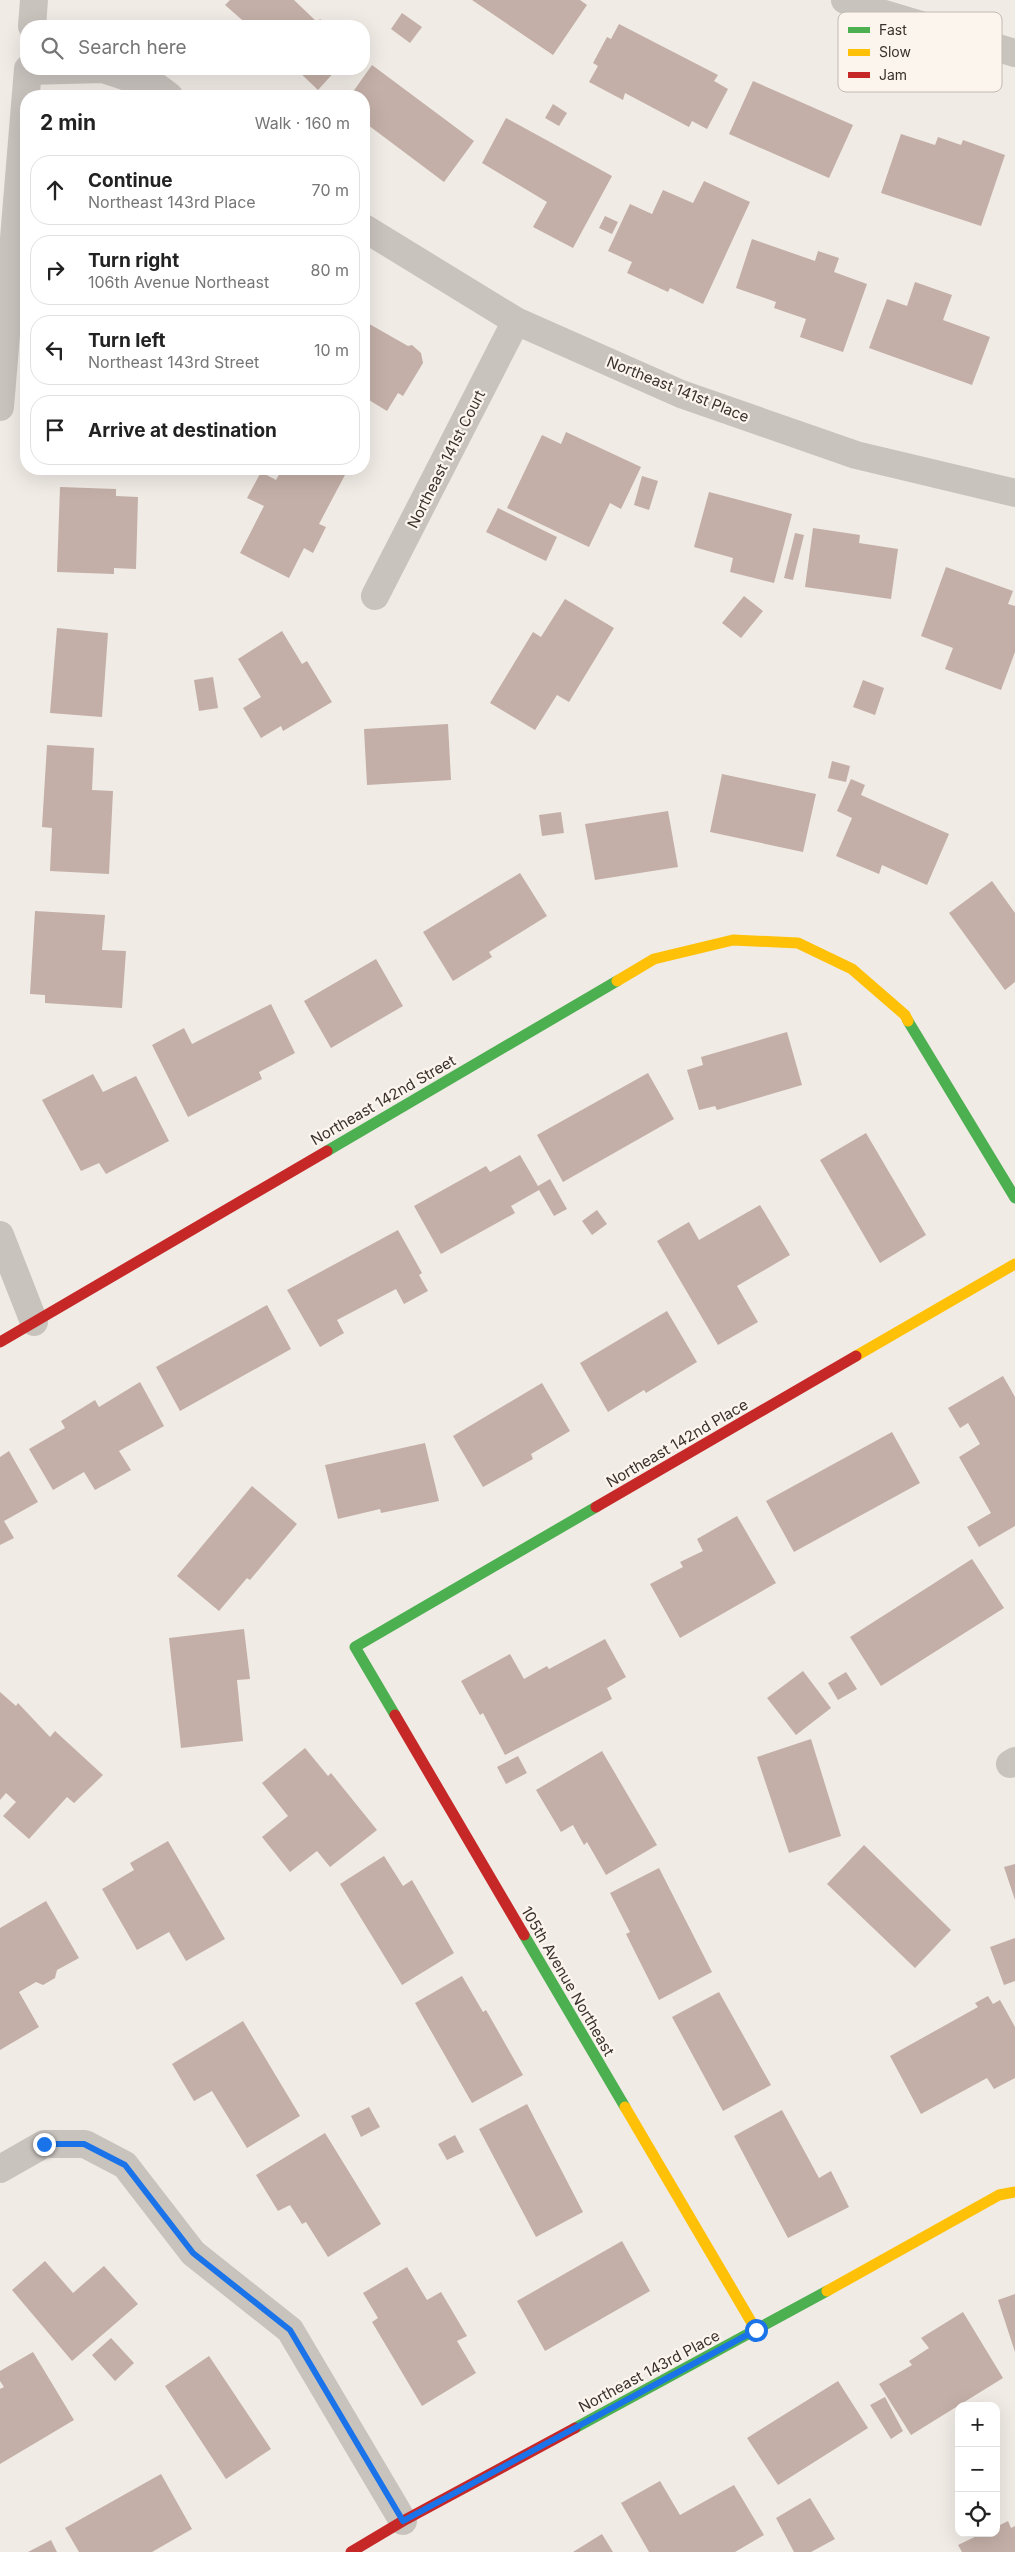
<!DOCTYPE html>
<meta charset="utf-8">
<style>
body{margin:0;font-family:Inter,sans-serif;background:#f6f6f6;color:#222}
.controls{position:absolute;right:15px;bottom:15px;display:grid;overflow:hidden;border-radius:10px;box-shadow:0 5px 20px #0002}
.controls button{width:45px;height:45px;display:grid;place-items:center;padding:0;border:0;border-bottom:1px solid #e0e0e0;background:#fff;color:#222;font:25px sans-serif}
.stop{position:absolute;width:15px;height:15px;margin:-11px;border:4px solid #1a73e8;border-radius:50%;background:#fff}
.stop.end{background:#1a73e8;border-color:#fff;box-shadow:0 1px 5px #0008}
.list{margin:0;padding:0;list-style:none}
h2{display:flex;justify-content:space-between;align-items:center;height:65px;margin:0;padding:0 20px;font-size:21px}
h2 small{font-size:16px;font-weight:400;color:#767676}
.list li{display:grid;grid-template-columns:32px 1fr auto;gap:15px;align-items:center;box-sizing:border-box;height:70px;margin:0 10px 10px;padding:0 10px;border:1px solid #e0e0e0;border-radius:20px}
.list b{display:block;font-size:19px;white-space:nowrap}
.list p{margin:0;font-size:16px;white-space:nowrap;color:#767676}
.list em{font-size:16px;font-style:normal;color:#767676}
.icon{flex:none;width:28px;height:28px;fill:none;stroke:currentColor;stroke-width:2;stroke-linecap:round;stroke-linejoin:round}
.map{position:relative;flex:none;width:1015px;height:2552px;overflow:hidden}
.search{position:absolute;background:#fff;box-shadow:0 5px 20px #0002;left:20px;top:20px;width:350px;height:55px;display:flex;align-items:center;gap:12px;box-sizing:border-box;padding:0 18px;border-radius:20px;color:#767676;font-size:19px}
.panel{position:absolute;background:#fff;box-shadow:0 5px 20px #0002;left:20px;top:90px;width:350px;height:385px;border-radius:20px}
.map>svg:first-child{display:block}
</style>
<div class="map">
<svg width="1015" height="2552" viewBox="0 0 1015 2552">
<rect width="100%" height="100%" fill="#f0ebe5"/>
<path fill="#c3afa7" d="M230,0H294L317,22L320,19L328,26H249L225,5Z
M472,0H580L587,5L553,55Z
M402,13L422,27L410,43L391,29Z
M619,24L718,75L714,81L728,89L707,129L692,121L689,127L625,93L623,100L589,82L598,66L593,63L607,37L611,39Z
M372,65L474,141L444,182L364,122V96H350Z
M296,69H337L318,90Z
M753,81L853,125L829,178L729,134Z
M553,104L567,113L559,126L545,118Z
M506,118L612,176L573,248L533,227L547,202L482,163Z
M901,134L935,145L938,137L961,145L963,140L1005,155L981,226L881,193Z
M704,181L750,202L703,304L670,288L668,292L627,273L632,262L608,251L630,204L652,214L663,190L693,203Z
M605,216L618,222L612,234L599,228Z
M752,239L815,261L818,251L839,258L834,272L867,284L843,352L800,337L806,319L774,308L776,302L736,288Z
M915,282L952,295L943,320L990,337L972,385L869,348L887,299L907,306Z
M364,321L408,346L412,345L421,353L423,363L403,396L398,393L387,411L364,397Z
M566,432L641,467L621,509L610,503L589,547L507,508L542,435L561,444Z
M282,469H336L346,473L319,524L326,527L313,553L304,548L289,578L240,553L264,506L247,498L261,472L276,480Z
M642,476L658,481L649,510L634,505Z
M60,487L116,489V496L138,497L136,569L114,568V574L57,572Z
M709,492L792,514L774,583L730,572L733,558L694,547Z
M498,508L557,537L546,561L486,532Z
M813,528L860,535L859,543L898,549L891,599L805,587Z
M795,533L804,535L793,580L784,578Z
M946,567L1013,591L1008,604L1015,606V652L1001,690L945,669L953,648L921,636Z
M744,596L763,611L741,638L722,623Z
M565,599L614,628L569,702L557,695L535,730L490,703L533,632L541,637Z
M57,628L108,633L102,717L50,713Z
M282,631L302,664L307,661L332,702L283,731L281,726L261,738L243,708L261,697L238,659Z
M213,677L218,708L199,711L194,680Z
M863,680L884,688L875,715L853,707Z
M448,724L451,780L367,785L364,729Z
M47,745L94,748L92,790L113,791L109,874L50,871L52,828L42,827Z
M832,761L850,766L846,782L828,778Z
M722,774L816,794L803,852L710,832Z
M851,779L865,785L861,795L949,834L927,885L882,865L879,874L836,856L852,818L837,811Z
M668,811L678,867L595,880L585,824Z
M561,812L564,833L542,836L539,815Z
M520,873L547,916L489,952L492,957L453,981L423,932Z
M992,881L1015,913V982L1005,990L949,913Z
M35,911L105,915L102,950L126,951L122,1008L45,1003V995L30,994Z
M376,959L403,1006L331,1048L304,1001Z
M271,1004L295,1053L259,1072L262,1079L188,1117L152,1045L184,1028L192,1044Z
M787,1032L802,1085L717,1110L715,1106L699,1110L687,1070L703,1065L701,1057Z
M648,1073L674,1119L563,1182L537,1135Z
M93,1074L103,1092L136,1076L169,1141L106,1174L99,1163L81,1171L42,1100Z
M866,1133L926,1235L880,1263L820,1160Z
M520,1155L538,1186L550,1179L567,1209L554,1216L539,1190L511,1206L515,1213L441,1254L414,1206L486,1166L490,1172Z
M760,1205L790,1255L737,1286L758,1322L718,1345L657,1241L689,1222L699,1240Z
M597,1210L607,1224L592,1235L582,1221Z
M398,1230L422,1273L419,1275L428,1291L404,1304L396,1289L337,1320L344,1333L320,1347L287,1290Z
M267,1305L291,1349L180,1411L156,1367Z
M667,1311L697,1362L646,1393L644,1390L608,1412L580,1363Z
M1003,1376L1015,1397V1526L979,1547L967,1527L991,1513L959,1457L980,1444L968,1423L960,1428L948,1408Z
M140,1382L164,1426L119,1451L131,1470L95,1490L84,1472L53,1490L29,1449L65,1428L61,1421L95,1400L99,1407Z
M542,1383L570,1431L531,1454L533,1459L483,1487L453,1436Z
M892,1432L920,1483L794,1552L766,1501Z
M425,1443L439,1501L381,1513L380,1509L338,1519L325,1465Z
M9,1451L38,1502L4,1521L14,1538L0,1545V1457Z
M252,1486L297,1524L250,1580L247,1578L219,1611L177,1576Z
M737,1516L776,1583L680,1638L650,1584L683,1567L680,1562L703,1551L697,1539Z
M972,1559L1004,1608L881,1686L850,1637Z
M244,1629L250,1679L237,1680L243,1741L181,1748L169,1638Z
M605,1639L626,1677L607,1688L612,1699L505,1755L483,1713L480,1715L461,1681L510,1654L524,1679L547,1666L549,1669Z
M803,1671L831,1708L796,1735L767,1698Z
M846,1672L857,1689L838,1700L828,1683Z
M0,1692L16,1706L18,1703L50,1737L55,1731L103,1775L74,1803L67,1797L29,1839L3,1816L16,1802L6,1793L0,1800Z
M811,1739L841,1836L789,1853L757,1757Z
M305,1748L328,1776L331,1773L377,1830L330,1867L317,1851L290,1872L262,1837L288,1816L262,1783Z
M602,1751L657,1845L606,1875L587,1842L584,1845L573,1825L561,1832L536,1790Z
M518,1756L527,1773L506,1784L497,1767Z
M168,1841L225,1939L186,1961L169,1932L137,1950L102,1889L134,1870L130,1863Z
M864,1845L951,1930L915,1968L827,1884Z
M384,1856L403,1886L412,1880L454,1953L402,1985L340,1884Z
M1015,1864V1900L1004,1867Z
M659,1868L712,1972L659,2000L626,1934L630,1932L610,1893Z
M46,1901L79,1958L57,1970L55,1978L43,1985L36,1982L19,1992L39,2027L0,2050V1928Z
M1015,1938V1981L1004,1985L990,1947Z
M462,1976L483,2012L486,2010L523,2075L472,2103L415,2003Z
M719,1992L771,2085L723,2111L672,2017Z
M988,1996L993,2004L1000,2000L1015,2027V2078L994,2089L987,2078L921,2114L890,2056L978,2007L975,2003Z
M243,2021L300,2116L247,2148L212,2091L194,2101L172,2064Z
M527,2104L583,2212L536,2237L479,2129Z
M369,2107L380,2127L361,2137L351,2116Z
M782,2110L819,2178L831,2171L849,2207L788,2238L734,2136Z
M325,2133L381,2224L328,2257L306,2222L302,2224L290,2205L278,2211L256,2175Z
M455,2135L464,2152L447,2160L438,2144Z
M622,2241L650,2291L545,2351L517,2301Z
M45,2261L73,2293L104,2266L138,2304L72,2361L12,2290Z
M407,2267L427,2300L441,2292L467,2336L457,2341L476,2373L422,2406L372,2322L378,2318L363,2293Z
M1015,2294V2352L998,2300Z
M963,2312L1003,2378L911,2435L879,2384L912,2365L909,2361L929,2348L921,2338Z
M111,2338L134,2363L115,2381L92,2355Z
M33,2352L74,2420L0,2464V2389L4,2387L0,2381V2371Z
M209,2356L271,2449L226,2479L165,2386Z
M838,2381L868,2428L778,2485L747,2438Z
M885,2397L903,2431L891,2439L870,2405Z
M161,2474L192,2529L152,2552H79L65,2528Z
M660,2481L680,2515L734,2485L764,2535L735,2552H649L621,2503Z
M810,2498L835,2539L811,2552H794L776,2518Z
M1008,2521L1011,2528L1015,2526V2552H962L958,2545L983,2533H996V2527Z
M602,2534L613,2552H573Z
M51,2540L57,2552H28Z"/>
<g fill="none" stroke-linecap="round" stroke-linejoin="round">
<path stroke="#c9c3be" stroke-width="28" d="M845,0L861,7L1015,53
M32,26L34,0
M28,71L103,69L157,87L169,96
M364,228L516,321L681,394L856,455L1015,493
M0,407L28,69
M375,596L516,321
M0,1235L34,1322
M1010,1764L1015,1761
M0,2169L44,2144H85L125,2165L193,2253L290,2330L403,2521"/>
<path stroke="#4caf50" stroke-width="11" d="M908,1021L1015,1198
M327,1151L617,981
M395,1715L355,1647L596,1507
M524,1935L625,2107
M575,2428L827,2291"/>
<path stroke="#ffc107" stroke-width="11" d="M617,981L654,959L733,940L798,943L852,969L905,1015L908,1021
M856,1356L1015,1264
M625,2107L756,2330
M827,2291L999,2195L1015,2192"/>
<path stroke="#c62828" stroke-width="11" d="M0,1342L327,1151
M596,1507L856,1356
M395,1715L524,1935
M351,2552L403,2521L575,2428"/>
</g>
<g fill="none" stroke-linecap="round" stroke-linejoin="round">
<path stroke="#1a73e8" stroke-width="6" d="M44,2144H84L125,2165L193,2253L290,2330L403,2521L756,2330"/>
</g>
<g text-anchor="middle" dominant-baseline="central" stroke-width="4.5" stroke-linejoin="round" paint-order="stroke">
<g font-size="15" fill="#3b302b" stroke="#fbf5ee">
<text transform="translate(678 389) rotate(22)">Northeast 141st Place</text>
<text transform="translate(446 459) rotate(-63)">Northeast 141st Court</text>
<text transform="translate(383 1100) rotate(-30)">Northeast 142nd Street</text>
<text transform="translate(677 1443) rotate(-30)">Northeast 142nd Place</text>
<text transform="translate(568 1981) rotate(60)">105th Avenue Northeast</text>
<text transform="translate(649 2371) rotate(-28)">Northeast 143rd Place</text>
</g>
</g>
<rect x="838" y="12" width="164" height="80" rx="8" fill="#fbf5ee" stroke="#c1bab4" stroke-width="1"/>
<rect x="848" y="27" width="22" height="6" fill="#4caf50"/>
<rect x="848" y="49" width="22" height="7" fill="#ffc107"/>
<rect x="848" y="72" width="22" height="6" fill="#c62828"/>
<g font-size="14" fill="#3b302b">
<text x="879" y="35">Fast</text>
<text x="879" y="57">Slow</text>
<text x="879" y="80">Jam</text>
</g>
</svg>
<div class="controls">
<button>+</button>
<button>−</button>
<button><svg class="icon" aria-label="locate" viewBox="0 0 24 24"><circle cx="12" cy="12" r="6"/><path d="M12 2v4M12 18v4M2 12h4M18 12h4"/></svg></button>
</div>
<div class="stop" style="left:756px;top:2330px"></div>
<div class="stop end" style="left:44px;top:2144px"></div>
<div class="search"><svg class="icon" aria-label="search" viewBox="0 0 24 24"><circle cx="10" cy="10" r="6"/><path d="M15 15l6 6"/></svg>Search here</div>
<section class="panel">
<h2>2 min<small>Walk · 160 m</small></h2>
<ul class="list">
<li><svg class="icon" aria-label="ahead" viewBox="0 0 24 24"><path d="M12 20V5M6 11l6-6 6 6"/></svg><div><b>Continue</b><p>Northeast 143rd Place</p></div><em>70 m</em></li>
<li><svg class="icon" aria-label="right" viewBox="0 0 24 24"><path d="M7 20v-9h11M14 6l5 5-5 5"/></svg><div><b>Turn right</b><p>106th Avenue Northeast</p></div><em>80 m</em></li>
<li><svg class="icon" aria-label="left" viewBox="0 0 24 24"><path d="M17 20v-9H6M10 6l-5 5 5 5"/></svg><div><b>Turn left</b><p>Northeast 143rd Street</p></div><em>10 m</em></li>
<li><svg class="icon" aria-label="arrive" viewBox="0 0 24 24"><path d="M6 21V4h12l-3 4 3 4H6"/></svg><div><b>Arrive at destination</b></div></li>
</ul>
</section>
</div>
